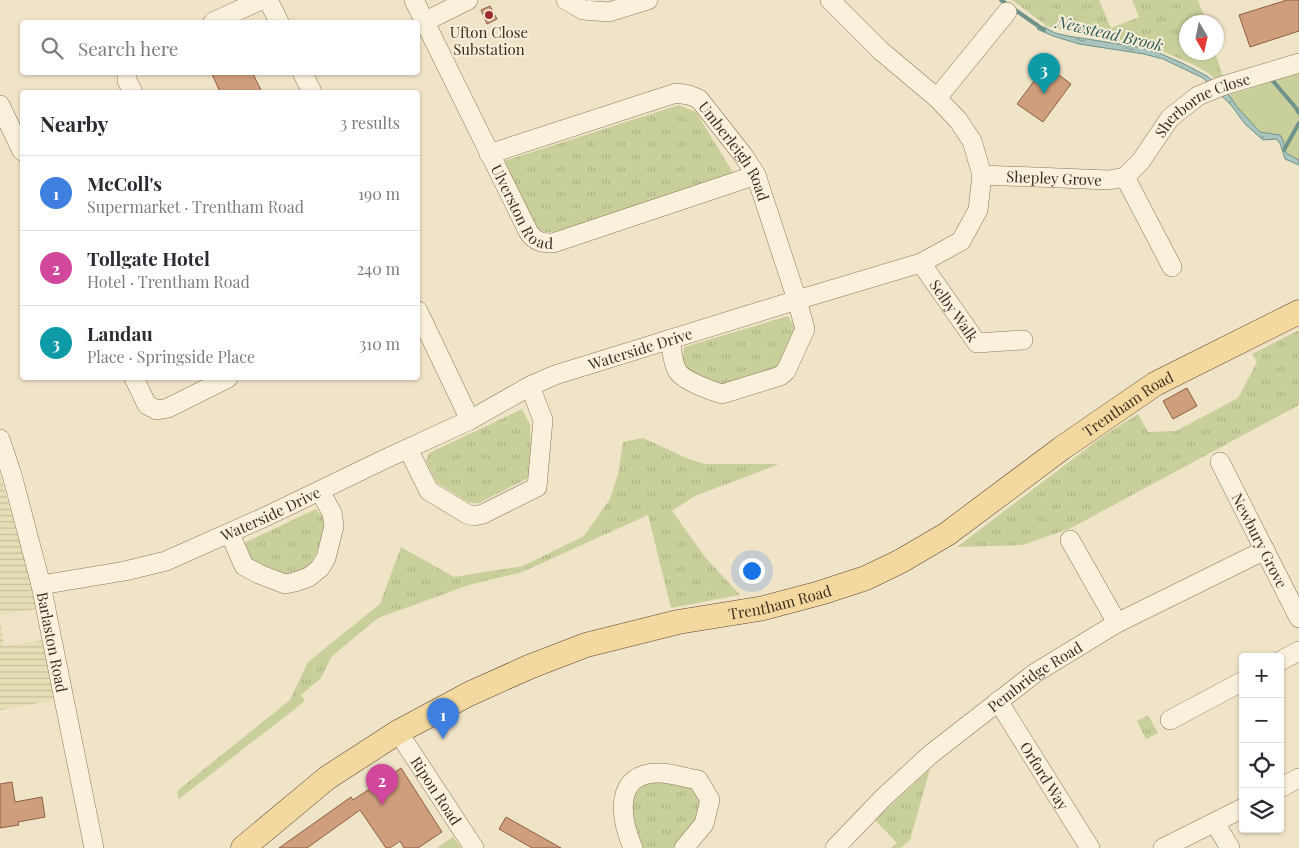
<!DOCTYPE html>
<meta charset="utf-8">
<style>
body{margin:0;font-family:"Playfair Display",serif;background:#f7f7f7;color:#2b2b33}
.controls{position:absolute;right:15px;bottom:15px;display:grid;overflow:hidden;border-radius:5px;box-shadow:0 1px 4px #0004}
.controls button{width:45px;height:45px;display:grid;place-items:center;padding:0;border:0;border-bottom:1px solid #e1e1e2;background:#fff;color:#2b2b33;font:25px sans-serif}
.compass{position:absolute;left:1179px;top:15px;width:45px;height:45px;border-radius:50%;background:#fff;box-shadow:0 1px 4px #0004;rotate:171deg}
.you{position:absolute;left:751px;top:570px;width:18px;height:18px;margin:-12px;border:4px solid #fff;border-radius:50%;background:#1a73e8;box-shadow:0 0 0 8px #1a73e833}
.badge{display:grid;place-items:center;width:32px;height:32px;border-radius:50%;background:#ea580c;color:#fff;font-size:16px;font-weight:700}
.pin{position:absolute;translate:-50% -41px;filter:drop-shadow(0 1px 2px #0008)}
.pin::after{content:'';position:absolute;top:26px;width:18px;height:15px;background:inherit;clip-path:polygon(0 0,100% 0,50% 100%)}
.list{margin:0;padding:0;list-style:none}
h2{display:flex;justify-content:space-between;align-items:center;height:65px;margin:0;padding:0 20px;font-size:21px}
h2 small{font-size:16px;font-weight:400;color:#7c7c81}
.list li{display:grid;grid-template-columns:32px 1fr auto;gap:15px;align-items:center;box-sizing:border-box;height:75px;padding:0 20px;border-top:1px solid #e1e1e2}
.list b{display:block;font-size:19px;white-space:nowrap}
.list p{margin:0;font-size:16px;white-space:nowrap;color:#7c7c81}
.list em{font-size:16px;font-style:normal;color:#7c7c81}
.icon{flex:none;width:28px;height:28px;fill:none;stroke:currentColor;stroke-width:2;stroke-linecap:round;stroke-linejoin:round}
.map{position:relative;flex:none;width:1299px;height:848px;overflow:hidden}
.search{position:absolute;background:#fff;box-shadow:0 1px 4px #0004;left:20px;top:20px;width:400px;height:55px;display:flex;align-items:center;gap:12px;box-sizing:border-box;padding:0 18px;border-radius:5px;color:#7c7c81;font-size:19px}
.panel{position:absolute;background:#fff;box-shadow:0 1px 4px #0004;left:20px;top:90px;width:400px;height:290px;border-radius:5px}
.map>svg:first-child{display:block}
</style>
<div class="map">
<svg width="1299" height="848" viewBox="0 0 1299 848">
<defs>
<pattern id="farmland-rules" width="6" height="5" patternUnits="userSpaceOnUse" patternTransform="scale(1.25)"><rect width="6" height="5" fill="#e6deb5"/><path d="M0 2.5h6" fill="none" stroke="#c6bf9b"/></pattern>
<pattern id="grass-tufts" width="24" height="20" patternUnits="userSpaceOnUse" patternTransform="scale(1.25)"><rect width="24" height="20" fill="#c9cf9b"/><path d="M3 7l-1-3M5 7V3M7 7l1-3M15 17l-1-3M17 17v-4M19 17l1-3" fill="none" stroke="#aeb285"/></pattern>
<pattern id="water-ripples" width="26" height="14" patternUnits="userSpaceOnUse" patternTransform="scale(1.25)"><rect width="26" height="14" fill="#a9c4bc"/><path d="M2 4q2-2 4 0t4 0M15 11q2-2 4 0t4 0" fill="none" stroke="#8ba098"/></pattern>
</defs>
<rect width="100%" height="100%" fill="#f0e4c8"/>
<path fill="url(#farmland-rules)" d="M0,475L28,570L36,609L0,615Z
M0,620L4,646L43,640L55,700L0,710Z"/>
<path fill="url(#grass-tufts)" d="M1012,0H1099L1111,28L1139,17L1132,0H1198L1206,22H1186V52L1215,53L1224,79L1217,81L1208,73L1194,65L1153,47L1097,38L1047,26Z
M679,105L696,112L735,176L562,230C552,233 544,234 536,227L504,161Z
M788,316L797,331L777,369L718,387L682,370L684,347Z
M1299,330V405L1071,528L1023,545L957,547L1103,436L1138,414L1148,432L1176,431L1238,398L1257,362L1252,354Z
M522,409L530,425L531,453L528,478L479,503H473L468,502L437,483L426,461L429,453Z
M643,438L689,459L705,464H779L695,496L672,511L705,557L740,595L671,608L648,515L522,572L469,585L378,618L332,656L321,678L301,695L305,701L179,799L177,791L290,700L308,662L380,604L401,547L454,577L523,566L584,536L610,499L618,474L623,442Z
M316,509C318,512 322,515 323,518C325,525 323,532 321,538C317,554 311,572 291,574C278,575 261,567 250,561L244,543Z
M1148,715L1158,733L1146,739L1137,721Z
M930,769L910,840L901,848H891L897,843L875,820Z
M685,781L708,800L679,848H636L628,789L636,782Z"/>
<path fill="#c9cf9b" d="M1299,73V160L1286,153L1285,148L1272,133L1260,132L1237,107L1229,95Z
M453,837L461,848H437Z"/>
<path fill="url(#water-ripples)" stroke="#6f938a" d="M1044,27L1055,33L1068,36L1138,47L1159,53L1182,63L1207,76L1229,95L1237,107L1260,132L1280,135L1283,140L1286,153L1299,160V165L1285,159L1280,143L1276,139L1263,140L1245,124L1231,105L1203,78L1163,59L1144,54L1079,44L1053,36L1037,29Z"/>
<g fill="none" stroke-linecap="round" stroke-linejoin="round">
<path stroke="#6f938a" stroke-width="4" d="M1001,0L1044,30
M1273,81L1296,108L1299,113
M1284,150L1299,123"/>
</g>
<path fill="#cf9f7d" stroke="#8d5f41" d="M1287,0H1299V31L1250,47L1239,15Z
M490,6L497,19L487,24L481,10Z
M1046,65L1071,84L1043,122L1017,104Z
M211,72H252L262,92H220Z
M1187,388L1197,406L1173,419L1163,401Z
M401,768L442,832L418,848H404L400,841L390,848H386L360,810L307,848H279L351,797L353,800Z
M12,782L15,802L42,797L45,817L18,822L19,825L0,828V784Z
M506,817L561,848H532L499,829Z"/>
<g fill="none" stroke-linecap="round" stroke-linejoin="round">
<defs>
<g id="minor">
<path d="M268,0L279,22"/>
<path id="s1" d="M414,0L529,233C536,242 542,243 553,243L756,175"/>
<path d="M566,0L583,10L609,12L648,0"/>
<path d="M213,22L261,0"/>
<path d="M424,22L468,0"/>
<path d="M127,72V81L133,92"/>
<path d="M302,72L312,92"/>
<path d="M937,98L1007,12"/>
<path d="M0,105L22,151"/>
<path id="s2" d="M489,154L676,93L689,95L699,99L743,155L756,175L797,300L805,329L786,371L780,376L722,394C712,391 681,380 677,370C672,361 672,348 670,339"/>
<path id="s3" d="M982,175L1109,180L1125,177"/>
<path id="s4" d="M1125,177L1141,161L1170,118L1198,96L1222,86L1299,63"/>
<path d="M1125,177L1172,267"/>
<path id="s5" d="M921,263L977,343L1023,340"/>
<path d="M418,311L470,420"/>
<path d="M134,378L147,405L157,410L168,408L228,378"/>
<path id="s6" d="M0,439L12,475L41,585L94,848"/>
<path d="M408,449L429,491L467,514L474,516L483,514L537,487L543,420L530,386"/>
<path id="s7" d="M1220,462L1299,618"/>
<path d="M230,534L244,566L259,574L285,584L295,582L309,577L320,568L326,558L334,526L332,513L320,491"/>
<path d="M1070,540L1117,623"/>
<path id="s8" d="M41,585L125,571L166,561L267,516L385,459L470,420L530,386L555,375L797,300L921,263L961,241L978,210L982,175L972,141L958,120L937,98L881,51L830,0"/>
<path d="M1280,661L1299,651"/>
<path id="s9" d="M998,701L1090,848"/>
<path d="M1170,720L1243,681"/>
<path id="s10" d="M398,732L474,848"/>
<path d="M1280,788L1299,778"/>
<path d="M1215,823L1230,848"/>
<path d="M633,848C620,818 613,772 660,773C672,773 685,778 698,780L710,800L704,824L684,848"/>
<path id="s11" d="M835,848L884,797L931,754L1035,673L1117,623L1265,550"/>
<path d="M1163,848L1243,808"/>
</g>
<g id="major">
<path id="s12" d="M243,848L327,778L398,732L469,694L529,667L586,645L678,622L764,608L820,593L866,578L901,561L947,534L1062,448L1155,384L1299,312"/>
</g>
</defs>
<use href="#minor" stroke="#8d765c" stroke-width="20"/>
<use href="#major" stroke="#5b4430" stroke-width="25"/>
<use href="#minor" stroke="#faf1dc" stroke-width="19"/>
<use href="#major" stroke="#f3d9a0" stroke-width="24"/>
</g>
<circle fill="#9e2a2b" stroke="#f7eed8" stroke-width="2" cx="489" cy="15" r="5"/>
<g text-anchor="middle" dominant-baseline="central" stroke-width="4" stroke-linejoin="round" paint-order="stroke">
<g font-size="15" fill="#3d2e20" stroke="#f7eed8">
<text x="489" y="32">Ufton Close<tspan x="489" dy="17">Substation</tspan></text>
</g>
<g font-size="15" fill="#3d2e20" stroke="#f7eed8">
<text stroke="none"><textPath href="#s4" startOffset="109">Sherborne Close</textPath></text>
<text stroke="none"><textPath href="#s2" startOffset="284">Umberleigh Road</textPath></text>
<text stroke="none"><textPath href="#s3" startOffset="72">Shepley Grove</textPath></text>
<text stroke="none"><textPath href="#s1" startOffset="236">Ulverston Road</textPath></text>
<text stroke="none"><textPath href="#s5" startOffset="58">Selby Walk</textPath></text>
<text stroke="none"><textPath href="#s8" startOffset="648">Waterside Drive</textPath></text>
<text stroke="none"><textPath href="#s12" startOffset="1005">Trentham Road</textPath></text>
<text stroke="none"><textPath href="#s8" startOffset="242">Waterside Drive</textPath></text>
<text stroke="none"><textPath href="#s7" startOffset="88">Newbury Grove</textPath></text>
<text stroke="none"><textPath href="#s12" startOffset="600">Trentham Road</textPath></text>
<text stroke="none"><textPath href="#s6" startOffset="210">Barlaston Road</textPath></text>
<text stroke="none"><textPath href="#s11" startOffset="264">Pembridge Road</textPath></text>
<text stroke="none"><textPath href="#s9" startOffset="88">Orford Way</textPath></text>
<text stroke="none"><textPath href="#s10" startOffset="70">Ripon Road</textPath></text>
</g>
<g font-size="16" font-style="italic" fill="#2f5d5a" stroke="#f7eed8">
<text transform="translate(1110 33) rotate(13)">Newstead Brook</text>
</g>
</g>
</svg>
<div class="controls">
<button>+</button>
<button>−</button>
<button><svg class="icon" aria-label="locate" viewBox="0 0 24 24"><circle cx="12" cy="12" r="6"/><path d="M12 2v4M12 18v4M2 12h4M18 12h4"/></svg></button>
<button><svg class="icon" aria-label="layers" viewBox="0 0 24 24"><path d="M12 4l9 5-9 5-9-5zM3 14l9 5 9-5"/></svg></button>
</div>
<svg class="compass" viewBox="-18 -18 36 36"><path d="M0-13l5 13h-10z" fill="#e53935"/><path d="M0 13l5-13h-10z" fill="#7c7c81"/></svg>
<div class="you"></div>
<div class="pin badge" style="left:443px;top:739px;background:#3f7fe0">1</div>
<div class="pin badge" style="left:382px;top:805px;background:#d1479c">2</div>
<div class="pin badge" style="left:1044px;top:94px;background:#0f9aa8">3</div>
<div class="search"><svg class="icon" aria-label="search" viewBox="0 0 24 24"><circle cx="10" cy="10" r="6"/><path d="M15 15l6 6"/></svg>Search here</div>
<section class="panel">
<h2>Nearby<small>3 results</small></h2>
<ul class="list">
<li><span class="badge" style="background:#3f7fe0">1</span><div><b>McColl's</b><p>Supermarket · Trentham Road</p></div><em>190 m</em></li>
<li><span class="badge" style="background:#d1479c">2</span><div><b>Tollgate Hotel</b><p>Hotel · Trentham Road</p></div><em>240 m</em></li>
<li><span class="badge" style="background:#0f9aa8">3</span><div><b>Landau</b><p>Place · Springside Place</p></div><em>310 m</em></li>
</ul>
</section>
</div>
